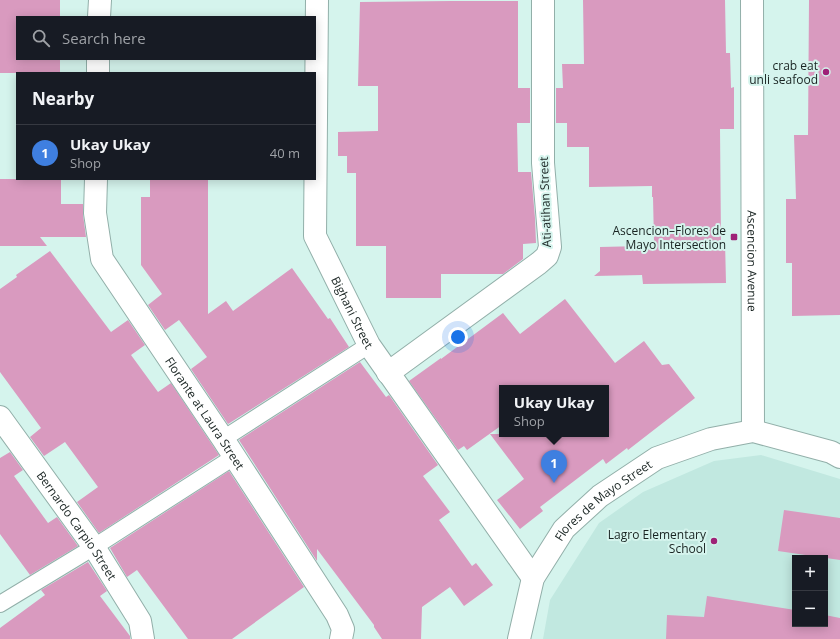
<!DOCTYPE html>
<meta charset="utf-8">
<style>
body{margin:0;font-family:"Open Sans",sans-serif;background:#20242c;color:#f1f3f6}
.controls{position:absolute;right:12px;bottom:12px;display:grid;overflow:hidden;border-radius:0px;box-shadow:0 2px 10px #0003}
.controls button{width:36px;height:36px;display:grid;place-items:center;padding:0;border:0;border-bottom:1px solid #363941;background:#171b24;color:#f1f3f6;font:20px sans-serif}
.you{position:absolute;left:458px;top:337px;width:14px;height:14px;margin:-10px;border:3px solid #fff;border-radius:50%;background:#1a73e8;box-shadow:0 0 0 6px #1a73e833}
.badge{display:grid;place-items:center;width:26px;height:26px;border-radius:50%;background:#d93025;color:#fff;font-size:13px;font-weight:700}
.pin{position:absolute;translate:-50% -33px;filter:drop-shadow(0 1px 2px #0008)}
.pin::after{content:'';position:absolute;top:21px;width:14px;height:12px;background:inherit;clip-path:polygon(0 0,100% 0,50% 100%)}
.popup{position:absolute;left:499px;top:385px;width:110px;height:52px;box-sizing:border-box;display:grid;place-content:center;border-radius:0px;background:#171b24;filter:drop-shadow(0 1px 3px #0005);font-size:13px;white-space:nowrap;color:#9ea1a6}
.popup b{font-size:15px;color:#f1f3f6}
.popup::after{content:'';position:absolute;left:50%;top:100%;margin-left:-8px;border:8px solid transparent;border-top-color:#171b24}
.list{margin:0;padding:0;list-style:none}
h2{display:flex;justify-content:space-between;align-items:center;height:52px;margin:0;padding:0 16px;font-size:17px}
h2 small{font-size:13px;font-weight:400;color:#9ea1a6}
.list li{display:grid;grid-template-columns:26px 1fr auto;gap:12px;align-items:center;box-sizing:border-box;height:56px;padding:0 16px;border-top:1px solid #363941}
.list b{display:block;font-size:15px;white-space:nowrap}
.list p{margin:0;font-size:13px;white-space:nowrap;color:#9ea1a6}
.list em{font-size:13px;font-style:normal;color:#9ea1a6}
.icon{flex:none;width:22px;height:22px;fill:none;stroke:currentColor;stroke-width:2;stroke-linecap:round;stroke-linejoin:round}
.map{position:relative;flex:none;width:840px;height:639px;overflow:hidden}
.search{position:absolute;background:#171b24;box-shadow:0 2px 10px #0003;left:16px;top:16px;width:300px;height:44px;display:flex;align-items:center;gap:10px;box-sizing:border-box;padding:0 14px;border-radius:0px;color:#9ea1a6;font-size:15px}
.panel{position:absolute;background:#171b24;box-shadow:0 2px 10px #0003;left:16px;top:72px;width:300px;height:108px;border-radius:0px}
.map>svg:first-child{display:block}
</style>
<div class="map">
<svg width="840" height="639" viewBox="0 0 840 639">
<rect width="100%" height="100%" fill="#d5f4ed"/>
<path fill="#c1e8e0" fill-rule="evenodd" d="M761,455L840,479V639H543L550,600L599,523L643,492L714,461ZM795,558H825V624H795Z"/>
<path fill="#d99abf" d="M0,0H60V17H17V59H60V73H0Z
M583,0H725L726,53H730L731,88L734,87V129H720L721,241H725L726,283L643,284L642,275L594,276L600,271V247L642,246V242H654L653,197H652V186L589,187V147H567V123H556V88H563L562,64H584Z
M809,0H840V315L792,316V263H786V199H796L794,135H808Z
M451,1H518V88H530V123H517L518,172H531L535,218L536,243L523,244V259L503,274H441V298H386V246H356V173H347V156H338V132L378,131V86H358L360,2Z
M0,179H61V204H83V215L86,237H40L47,246H0Z
M150,179H208V314L226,301L233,311L292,268L328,319L330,318L349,347L228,424L191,369L207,357L179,320L165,330L148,305L162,294L141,265V197H150Z
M50,251L111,332L128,320L145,345L131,355L158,392L171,383L219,455L99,533L77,502L98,487L65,442L44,456L30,437L41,428L0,372V289L17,277L16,275Z
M565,299L615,363L644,341L662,365L669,364L695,398L628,450L627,448L606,464L603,459L540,507L543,511L520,529L497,500L524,479L490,434H606V388H502V425L467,450L464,446L458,450L409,381L441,358V359L503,313L520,334Z
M360,362L386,397L389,395L438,465L423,476L450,512L439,520L472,566L476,563L493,585L464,606L450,587L422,607L421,639H382L374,627V625L317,549V561L239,440Z
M10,452L23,470L14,476L48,523L57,517L78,546L30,575L0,534V458Z
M229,471L304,587L232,639H188L137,570L127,577L110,548Z
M784,510L840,518V560L778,551Z
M88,562L107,591L100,596L130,636V639H0V628L45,595L41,590Z
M707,596L795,610V624H825V615L840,618V639H666L667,615L704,617Z"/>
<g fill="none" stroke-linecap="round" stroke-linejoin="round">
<defs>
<path id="service" d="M223,439L369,345
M0,604L94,547L234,457"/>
<g id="minor">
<path id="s1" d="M317,0L315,236L369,345L533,578"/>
<path d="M99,17L100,0"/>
<path d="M98,73V59"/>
<path id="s2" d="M96,179L95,213L102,259L223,439L337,615L343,629L341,639"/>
<path d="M388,373L539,263L547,256L550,247L543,163V0"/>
<path id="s3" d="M0,417L94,547L140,621L143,639"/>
</g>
<g id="tertiary">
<path id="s4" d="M752,0L753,431"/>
<path id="s5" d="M519,639L533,578L564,529L600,496L657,458L711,439L753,431L831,452L840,457"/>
</g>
</defs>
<use href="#service" stroke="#92afa9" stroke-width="18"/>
<use href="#minor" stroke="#92afa9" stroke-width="24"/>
<use href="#tertiary" stroke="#92afa9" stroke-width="24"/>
<use href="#service" stroke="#fff" stroke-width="16"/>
<use href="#minor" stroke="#fff" stroke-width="22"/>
<use href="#tertiary" stroke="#fff" stroke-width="22"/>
</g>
<g fill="#9e2177" stroke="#d5f4ed" stroke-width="1.5">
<circle cx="826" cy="72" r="4"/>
<rect x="730" y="233" width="8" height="8" rx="2"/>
<circle cx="714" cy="541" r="4"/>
</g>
<g text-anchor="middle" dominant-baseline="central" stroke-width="4" stroke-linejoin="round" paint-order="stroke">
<g font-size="12" fill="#192422" stroke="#d5f4ed" text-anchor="end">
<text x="818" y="65">crab eat<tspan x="818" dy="14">unli seafood</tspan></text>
<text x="726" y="230">Ascencion–Flores de<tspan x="726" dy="14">Mayo Intersection</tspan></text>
<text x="706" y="534">Lagro Elementary<tspan x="706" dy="14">School</tspan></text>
</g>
<g font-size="12" fill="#192422" stroke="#d5f4ed">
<text transform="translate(545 202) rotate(-92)">Ati-atihan Street</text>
<text stroke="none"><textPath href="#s4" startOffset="261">Ascencion Avenue</textPath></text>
<text stroke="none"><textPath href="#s1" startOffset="321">Bighani Street</textPath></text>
<text stroke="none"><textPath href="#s2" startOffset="266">Florante at Laura Street</textPath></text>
<text stroke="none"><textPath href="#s5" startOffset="169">Flores de Mayo Street</textPath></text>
<text stroke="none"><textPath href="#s3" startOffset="133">Bernardo Carpio Street</textPath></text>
</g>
</g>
</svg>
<div class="controls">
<button>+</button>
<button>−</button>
</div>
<div class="you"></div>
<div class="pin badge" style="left:554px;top:483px;background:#3f7fe0">1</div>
<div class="popup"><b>Ukay Ukay</b>Shop</div>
<div class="search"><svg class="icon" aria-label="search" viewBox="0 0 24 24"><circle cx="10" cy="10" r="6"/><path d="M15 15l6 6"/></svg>Search here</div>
<section class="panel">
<h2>Nearby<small></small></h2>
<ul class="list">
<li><span class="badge" style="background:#3f7fe0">1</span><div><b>Ukay Ukay</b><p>Shop</p></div><em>40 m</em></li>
</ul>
</section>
</div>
